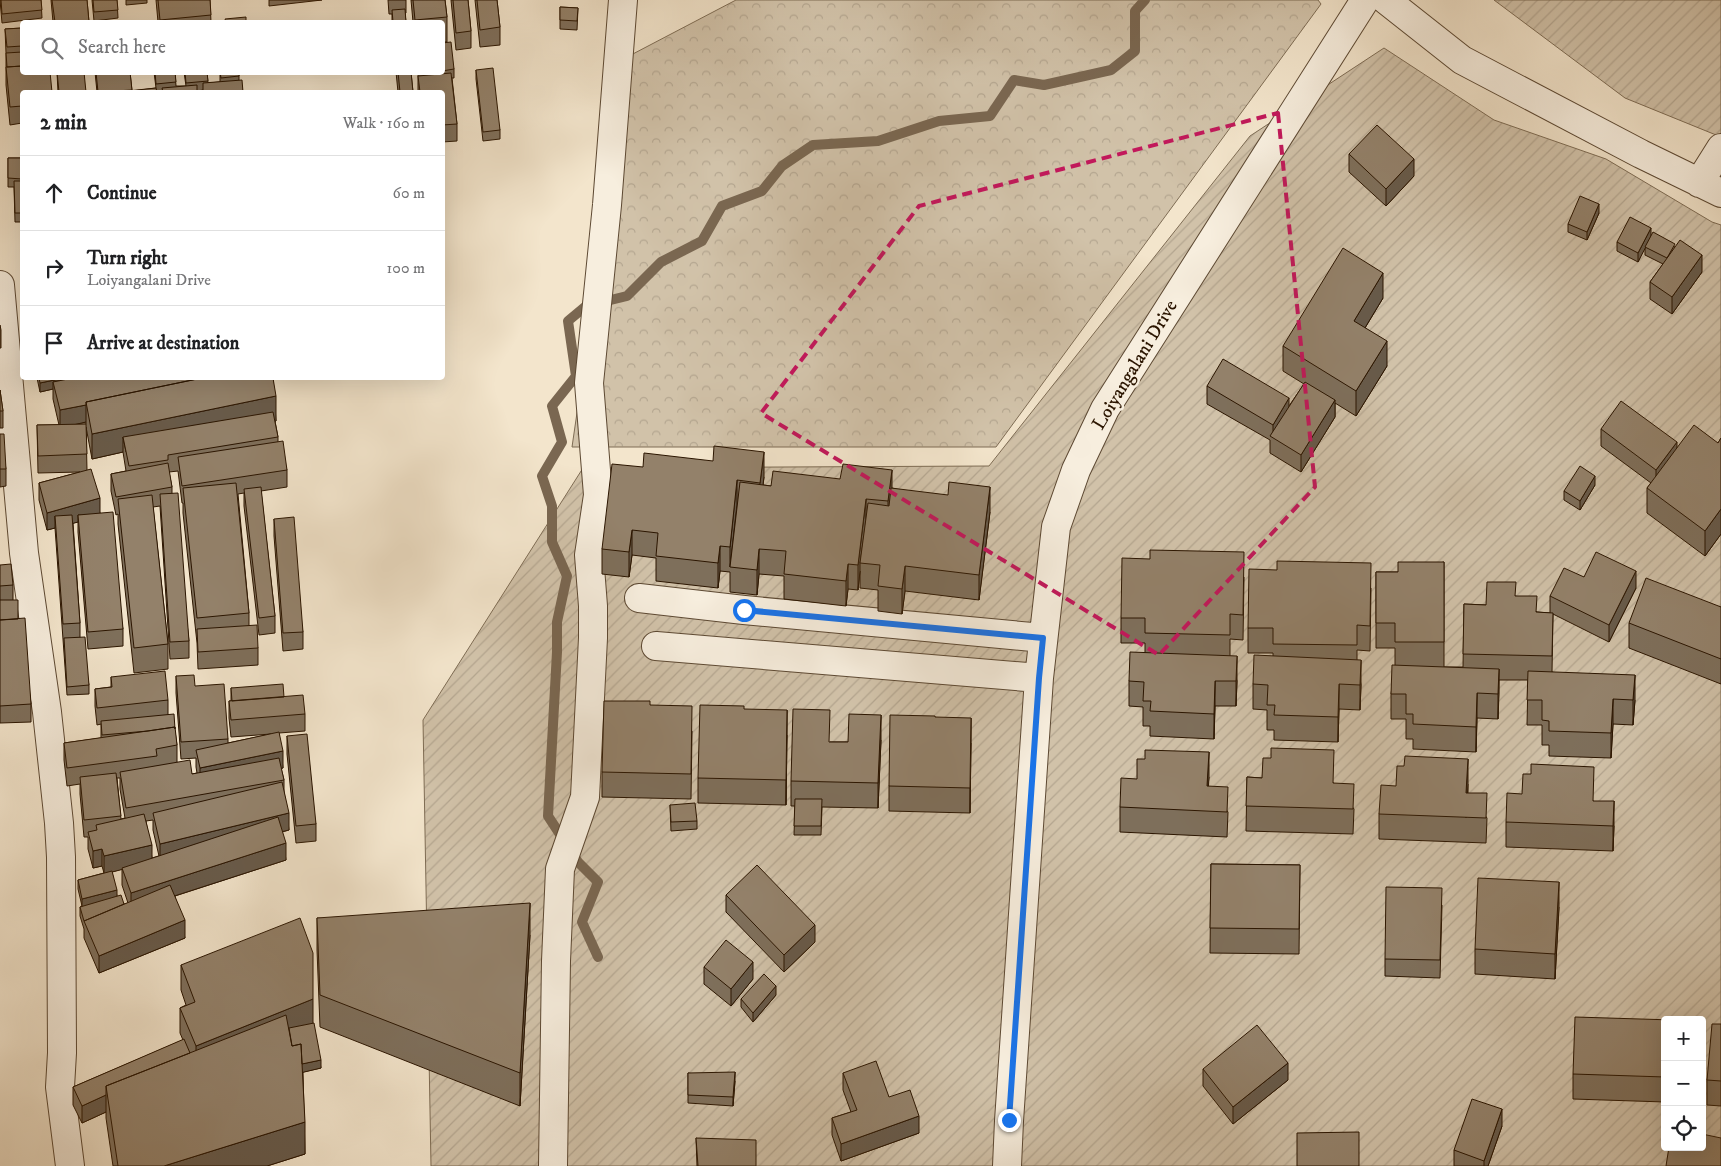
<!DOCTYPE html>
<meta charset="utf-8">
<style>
body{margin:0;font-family:"IM FELL DW Pica",serif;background:#f2f2f2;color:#202124}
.controls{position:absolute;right:15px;bottom:15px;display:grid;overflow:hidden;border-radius:5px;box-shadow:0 5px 20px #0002}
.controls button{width:45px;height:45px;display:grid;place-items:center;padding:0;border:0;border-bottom:1px solid #e0e0e0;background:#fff;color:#202124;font:25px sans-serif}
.stop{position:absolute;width:15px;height:15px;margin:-11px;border:4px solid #1a73e8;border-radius:50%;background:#fff}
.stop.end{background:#1a73e8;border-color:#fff;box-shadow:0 1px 5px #0008}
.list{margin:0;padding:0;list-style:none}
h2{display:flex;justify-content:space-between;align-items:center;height:65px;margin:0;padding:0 20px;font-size:21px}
h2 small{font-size:16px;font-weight:400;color:#757577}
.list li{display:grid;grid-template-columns:32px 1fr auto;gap:15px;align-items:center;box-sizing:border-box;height:75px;padding:0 20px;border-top:1px solid #e0e0e0}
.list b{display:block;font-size:19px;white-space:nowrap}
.list p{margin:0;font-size:16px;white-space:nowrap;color:#757577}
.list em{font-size:16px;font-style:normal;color:#757577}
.icon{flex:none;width:28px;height:28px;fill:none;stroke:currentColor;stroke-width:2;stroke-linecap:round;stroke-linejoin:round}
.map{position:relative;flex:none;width:1721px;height:1166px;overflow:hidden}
.search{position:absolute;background:#fff;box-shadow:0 5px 20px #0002;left:20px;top:20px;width:425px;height:55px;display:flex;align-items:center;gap:12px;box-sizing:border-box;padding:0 18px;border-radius:5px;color:#757577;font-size:19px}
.panel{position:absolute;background:#fff;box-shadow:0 5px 20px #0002;left:20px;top:90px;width:425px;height:290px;border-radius:5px}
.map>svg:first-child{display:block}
</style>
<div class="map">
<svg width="1721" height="1166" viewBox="0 0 1721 1166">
<defs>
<pattern id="forest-crowns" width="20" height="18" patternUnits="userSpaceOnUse" patternTransform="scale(1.25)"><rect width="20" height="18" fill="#d1c2a9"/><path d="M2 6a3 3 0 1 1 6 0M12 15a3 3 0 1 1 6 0" fill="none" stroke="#b4a690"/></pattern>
<pattern id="garden-furrows" width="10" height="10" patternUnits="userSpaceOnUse" patternTransform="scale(1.25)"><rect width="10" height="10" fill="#d1c2a9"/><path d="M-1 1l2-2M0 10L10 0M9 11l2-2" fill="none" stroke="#b4a690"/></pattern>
</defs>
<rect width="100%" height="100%" fill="#f3e5cc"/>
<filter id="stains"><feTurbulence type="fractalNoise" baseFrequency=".004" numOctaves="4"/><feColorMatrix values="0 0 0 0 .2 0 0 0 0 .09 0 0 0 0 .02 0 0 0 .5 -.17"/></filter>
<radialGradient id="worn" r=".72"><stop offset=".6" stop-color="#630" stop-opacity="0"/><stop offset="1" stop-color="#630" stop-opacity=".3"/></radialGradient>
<path fill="url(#forest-crowns)" stroke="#7e6c54" d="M736,0H1318L1321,4L996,447H572L629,56Z"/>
<path fill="url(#garden-furrows)" stroke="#7e6c54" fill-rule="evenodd" d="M1494,0H1721V137L1625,98Z
M1384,48L1494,120L1606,159L1712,222L1721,225V1166H431L423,720L583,468L989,466L1250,136ZM1665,1020H1702V1147H1665Z"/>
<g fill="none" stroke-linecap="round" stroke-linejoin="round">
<path stroke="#7a6751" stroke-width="10" d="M598,957L582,922L598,882L578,862L548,816L557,652V622L567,576L552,542V506L542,476L562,442L552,406L576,376L568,321L586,306L627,296L661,262L702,241L722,206L762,191L782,166L813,145L878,141L939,121L990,116L1014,80L1044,85L1111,70L1135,51V11L1145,0"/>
<defs>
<path id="minor" d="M1386,0L1462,60L1641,154L1721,193
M1699,183L1721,148
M0,285L24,553L47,712L59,823L61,857L62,1053L60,1087L70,1166
M639,598L744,610L1043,638
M656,646L1039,678
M553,1166L556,961L560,869L585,797L593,638V606L589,555L598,495L589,383L607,205L623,0
M1007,1166L1009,1121L1039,678L1056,527L1076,470L1105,409L1365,0"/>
</defs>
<use href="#minor" stroke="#5d4933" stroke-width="30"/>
<use href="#minor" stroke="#f7eede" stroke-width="28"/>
</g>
<path fill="#7e6f5b" stroke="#2b1500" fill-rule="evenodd" d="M0,0H41L42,18L2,23Z
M51,0H87L89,22H53Z
M92,0H117L118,18L94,21Z
M126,0H147V3L126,5Z
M156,0H210L211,22H158Z
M269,0H322L269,6Z
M388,0H406V13H405L406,22H392V14H389Z
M411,0H445L447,17V42H442V22H413Z
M451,0H468L471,31V48L456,50Z
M475,0H497L500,27V45L480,47Z
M560,7L578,8L577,30L560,29Z
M22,28V72H52L50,73L22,92V123L10,125L6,85V53L5,29Z
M442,43L454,69V78H452L457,124V141L442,142V92H418V72H442Z
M476,70L500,130V139L483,141L476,79Z
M57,72L86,92H58Z
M95,72H130L132,91L156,88L154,72H175L176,86H186L184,72H207L208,83L220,82V72H239V80L243,92H203V90L197,91V92H97Z
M396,72H411L413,92H398Z
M1349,154L1414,176L1386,206L1349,172Z
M8,158H22V222H15L14,187H8Z
M1599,213L1587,240L1568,232V224Z
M1651,237L1675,247L1702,272L1672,314L1650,299V282L1663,264L1645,255V247L1638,262L1617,251V242Z
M1383,298L1365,328L1387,366L1356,416L1335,403V417L1301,472L1270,453V440L1207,404V386L1289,406L1304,384L1283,371V346Z
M0,325L1,330V348H0Z
M37,378H273L276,421H275L278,437V442L287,470V487L261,491L275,616V633L259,635L244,506V493L238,494L249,613V626L258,648V665L198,669L197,643L183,513V503H182L178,471L169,472L172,487V493L189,641V658L170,659L160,506L153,507L168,644V669L134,673L118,524V514L116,515L111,491V474L126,471L123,452L92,459L86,427L87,470L100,513L123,629V646L88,649L78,532V522L73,523L80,623V637L89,685V694L67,695L55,528L47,530L39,500V483L80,472L38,473L37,425H59L53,399V389L40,392ZM86,422V424H76Z
M0,390L3,411V428H0Z
M1601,429L1677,448L1718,443L1721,438V534L1705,556L1647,513V488L1651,483L1601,446Z
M0,434L6,469V486L0,487Z
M643,467L764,477L763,485L771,486L892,488L990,512L979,600L905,591L902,614L878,611V590L860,588V571L858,590L848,589L846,606L784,599V576L759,574L757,595L730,592V572L720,571L718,588L656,581V558L632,555L629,577L602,574V549Z
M1595,485L1580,510L1564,500V491Z
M274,519L303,632V649L283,651L274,536Z
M1444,562V667H1463L1464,604L1486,605L1516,596L1537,612L1550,613V596L1584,577L1636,588L1609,642L1553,614L1552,672L1635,700L1633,725L1613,724L1611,758L1549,756V745H1542V725H1527L1528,680H1499L1498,719L1477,718L1476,752L1413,749V739H1406V719H1391V694L1395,665V648H1376V572H1398Z
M0,565L13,585V600L18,619L31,704V722L0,723Z
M1244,577L1243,640L1230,639V656L1237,681L1236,706H1215L1214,739L1150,736V726H1143V707L1129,706V681L1145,652V643H1121V618Z
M1371,588L1370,651L1357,650V660L1361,685L1360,710L1339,709L1338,742L1274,740V730H1267V710L1253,709V684L1273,656V653H1248V628Z
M1721,607V684L1629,648V623Z
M176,676L195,686L228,739V743L271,734L231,737L229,718V701H231V688L284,697L305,714V731L279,733L283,768H281L284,780V791L289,830L282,832L286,860L175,896L185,938L99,973L84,938V929L80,916V907L82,906L78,889V880L104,873L102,866L93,868L88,849V837H84L80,794V784L67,786L64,760V743L101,738V724L97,725L95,706V689L111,687V677L168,700V715L175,731L177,745V762L192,774L197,773L196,767V758L181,759L176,693ZM117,778H120V789L125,818L121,819ZM153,820V830L159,856L152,858L146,821ZM122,869V885L128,903L124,904L117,896L112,872Z
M650,705L692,731L691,799L602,797V772Z
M935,717L971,743L970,813L889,811V786Z
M787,735L786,805L698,803V778Z
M287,736L316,824V841L296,843L287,754Z
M881,740L878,808L822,807L821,835H794L795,806H791V781L830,742H848Z
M1209,777L1208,786L1228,812L1227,837L1120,832V807L1137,779Z
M1247,777L1334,783L1354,809L1353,834L1246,831Z
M1468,784V793L1487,818L1486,843L1379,839V814L1396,786Z
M1594,801L1614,826L1613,851L1506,847V822Z
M670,805L697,821V829L671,831Z
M1211,864L1300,865L1299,954L1210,953Z
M726,895L815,942L784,972L726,912Z
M1442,905L1440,978L1385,976V959Z
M1559,907L1555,979L1475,974V949Z
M317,918L530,935L520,1106L320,1027L317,950Z
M181,965L313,1023L321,1068L303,1072L305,1154L267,1166H113L106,1118V1112L82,1123L73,1105V1087L183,1040L180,1033V1008L186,1005L181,990Z
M704,967L753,979L731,1006L704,984Z
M776,995L753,1022L741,1007V999Z
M1665,1020V1102L1573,1099V1074Z
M1721,1024V1106L1707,1105V1080Z
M1203,1069L1288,1080L1233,1124L1203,1086Z
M688,1073L735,1081L733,1106L688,1103Z
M843,1073L889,1097L919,1133L841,1161L832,1135V1118L851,1112L843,1090Z
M1502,1126L1488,1166H1454V1150Z
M696,1138L756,1166H697Z"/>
<path fill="#675a4a" stroke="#2b1500" d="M1414,159V176L1386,206V189Z
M1599,204V213L1587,240V232Z
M1651,228V237L1638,262V253Z
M1702,255V272L1672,314V297Z
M1383,273V298L1354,346V321Z
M1387,341V366L1356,416V391Z
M64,378H72L53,382V389L40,392V383Z
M276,396V421L126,452L123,437V452L92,459V434Z
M1289,398V415L1273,438V425Z
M1335,400V417L1301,472V455Z
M86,405V422L60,428V410Z
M1677,442V459L1656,487V470Z
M764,452V477L760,508V483Z
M892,470V495L888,526V501Z
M1595,476V485L1580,510V501Z
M737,480V505L730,567V547Z
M990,487V512L979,600V575Z
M100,498V516L78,515V522L56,528L55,516V528L47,530V513Z
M866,499V524L860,563V571L858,590V565Z
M1721,509V534L1705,556V531Z
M632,530V555L629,577V552Z
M720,546V571L718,588V563Z
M759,549V574L757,595V570Z
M848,564V589L846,606V581Z
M905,566V591L902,614V589Z
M1636,571V588L1609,642V625Z
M1237,656V681L1236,706V681Z
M1361,660V685L1360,710V685Z
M1499,669V694L1498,719V694Z
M1635,675V700L1633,725V700Z
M1215,681V706L1214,739V714Z
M1339,684V709L1338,742V717Z
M1477,693V718L1476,752V727Z
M1613,699V724L1611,758V733Z
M787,710V735L786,805V780Z
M881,715V740L878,808V783Z
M971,718V743L970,813V788Z
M283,751V768L200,786V768Z
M1209,752V777L1207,811V786Z
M1468,759V784L1466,818V793Z
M1614,801V826L1613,851V826Z
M289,813V830L160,861V844Z
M286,843V860L131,910V893Z
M152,845V862L104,874V856Z
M102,849V866L93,868V851Z
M1559,882V907L1555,979V954Z
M117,890V899L82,908V899Z
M530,903V935L520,1106V1073Z
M185,920V938L99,973V956Z
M815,925V942L784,972V955Z
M753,962V979L731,1006V989Z
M776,986V995L753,1022V1013Z
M313,999V1024L196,1071V1046Z
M321,1060V1068L296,1074V1065Z
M1288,1063V1080L1233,1124V1107Z
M735,1072V1081L733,1106V1097Z
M106,1095V1112L82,1123V1106Z
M1502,1109V1126L1488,1166H1484V1161Z
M919,1116V1133L841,1161V1144Z
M305,1122V1154L267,1166H164Z"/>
<path fill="#93816a" stroke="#2b1500" d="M1,0H41L42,10L2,14Z
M52,0H87L89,22H55Z
M93,0H117L118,10L94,12Z
M158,0H210L211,15L160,20Z
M413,0H445L447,17L415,20Z
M453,0H468L471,31L456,33Z
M477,0H497L500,27L480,30Z
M560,7L578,8L577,21L560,20Z
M405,9L406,22H393L392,10Z
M246,17V22H226L225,19Z
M22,28V46L7,47L5,29Z
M451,42L454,69L442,71V43Z
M22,52V66L7,67L6,53Z
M22,66V72H50L52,92H22V106L10,107L6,67Z
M493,68L500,130L483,132L476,70Z
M57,72H84L86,92H59Z
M96,72H130L132,90L98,92Z
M155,72H175L176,82L156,84Z
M185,72H207L208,81L186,83Z
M220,72H239V76L221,78Z
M398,72H411L413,92H400Z
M451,73L457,124L442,125V92H420L418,76Z
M242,80L243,92H203V83Z
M197,85V92H163L162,88Z
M156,88L157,92H118Z
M1377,125L1414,159L1386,189L1349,154Z
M8,158H22V179L8,178Z
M14,181H22V213H15Z
M1580,196L1599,204L1587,232L1568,224Z
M1630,217L1651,228L1638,253L1617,242Z
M1653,232L1675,244L1667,258L1645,247Z
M1680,240L1702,255L1672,297L1650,282Z
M1343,248L1383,273L1354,321L1387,341L1356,391L1283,346Z
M1223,359L1289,398L1273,425L1207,386Z
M39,378H64L40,383Z
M73,378H202L86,402V405L60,410L53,382Z
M202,378H273L276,396L92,434L86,402Z
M1305,382L1335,400L1301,455L1270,436Z
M0,390L3,411H0Z
M1621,401L1677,442L1656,470L1601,429Z
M273,412L278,437L168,455V460L129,466L123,437Z
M86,424L87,454L38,456L37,425Z
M1694,425L1718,443L1721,438V509L1705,531L1647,488Z
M0,434H4L6,469H0Z
M283,441L287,470L182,486L178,457Z
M714,446L764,452L760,483L737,480L730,547L720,546L718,563L656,556L658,533L632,530L629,552L602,549L612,464L643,467L644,453L713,461Z
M168,463L172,487L116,497L111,474Z
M843,464L892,470L888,501L866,499L858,565L848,564L846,581L784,574L786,551L759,549L757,570L730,567L740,482L771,486L773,471L840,479Z
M1580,466L1595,476L1580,501L1564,491Z
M91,469L100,498L47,513L39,483Z
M949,482L990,487L979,575L905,566L902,589L878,586L880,565L860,563L868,503L889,506L891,488L948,495Z
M236,483L249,613L197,618L183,488Z
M261,487L275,616L259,618L244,489Z
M178,493L189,641L170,642L160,494Z
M152,495L168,644L134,648L118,499Z
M113,512L123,629L88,632L78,515Z
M72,515L80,623L63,624L55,516Z
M294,517L303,632L283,633L274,519Z
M1150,550L1244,552L1243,615L1230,614V635L1145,633V618H1121L1122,558L1150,559Z
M1596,552L1636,571L1609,625L1550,596L1564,568L1584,577Z
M1277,561L1371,563L1370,626L1357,625V645L1273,644V628H1248L1249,569L1277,570Z
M1398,562H1444V642H1395V623H1376V572H1398Z
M11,564L13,585L0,586V565Z
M1646,578L1721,607V659L1629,623Z
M1487,582H1516L1515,596H1537L1536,612L1553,613L1552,656L1463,654L1464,604L1486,605Z
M0,600H18V619L0,620Z
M25,618L31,704L0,706V620Z
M257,625L258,648L198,652L197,629Z
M85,637L89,685L67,687L64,638Z
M1130,652L1237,656L1236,681H1215L1214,714L1150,711L1151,701H1143L1144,682L1129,681Z
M1254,655L1361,660L1360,685L1339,684L1338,717L1274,715L1275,705H1267L1268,685L1253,684Z
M1392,665L1499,669L1498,694L1477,693L1476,727L1413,724V714H1406V694H1391Z
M165,671L168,700L97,708L95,689L112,687L111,677Z
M1528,671L1635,675L1633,700L1613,699L1611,733L1549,731V721L1542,720V700H1527Z
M194,675L195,686L224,684L228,739L181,742L176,676Z
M283,684L284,697L232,701L231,688Z
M303,695L305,714L231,720L229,701Z
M604,701H650V705L692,706L691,774L602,772Z
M700,705L744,706V709L787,710L786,780L698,778Z
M793,709L830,710L829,742H848L849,714L881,715L878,783L791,781Z
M174,714L175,729V727L148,731L102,735L101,721Z
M890,715L935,716V717L971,718L970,788L889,786Z
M175,727L177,745L156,749L157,756L67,768L64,743Z
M279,732L283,751L200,768L196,750Z
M307,734L316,824L296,826L287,736Z
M1271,748L1334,750L1333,783L1354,784L1353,809L1246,806L1247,777L1262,778L1263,758H1271Z
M1145,750L1209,752L1207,786L1228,787L1227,812L1120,807L1121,778L1137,779V759H1145Z
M1405,756L1468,759L1466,793H1487L1486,818L1379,814L1381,785L1396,786L1397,766H1404Z
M279,758L284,780L126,808L120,772L190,760L192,774Z
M1531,764L1594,767L1593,801H1614L1613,826L1506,822L1507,793L1522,794L1523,774H1531Z
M116,773L121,816L84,820L80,777Z
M282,782L289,813L160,844L153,813Z
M795,799H822L821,826H794Z
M695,803L697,821L671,822L670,805Z
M144,814L152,845L104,856L102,849L93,851L88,832L97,830L96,825Z
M278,817L286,843L131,893L122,868Z
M1211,864L1300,865L1299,929L1210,928Z
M757,865L815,925L784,955L726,895Z
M112,871L117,890L82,899L78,880Z
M1478,878L1559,882L1555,954L1475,949Z
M170,885L185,920L99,956L84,921Z
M1386,887L1442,888L1440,960L1385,959Z
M121,895L124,904L84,921L80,907Z
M530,903L520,1073L320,995L317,918Z
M300,918L313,953V999L196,1046L180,1008L195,1002L181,965Z
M726,940L753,962L731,989L704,967Z
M764,974L776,986L753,1013L741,999Z
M286,1015L292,1046L301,1044L305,1122L164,1166H118L106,1086Z
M1575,1017L1673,1020H1665V1077L1573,1074Z
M314,1023L321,1060L302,1064L301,1044L292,1046L289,1028Z
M1712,1024H1721V1081L1707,1080Z
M1257,1025L1288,1063L1233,1107L1203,1069Z
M184,1039L190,1053L106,1086V1095L82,1106L73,1087Z
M876,1061L889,1097L910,1090L919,1116L841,1144L832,1118L857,1110L843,1073Z
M735,1072L733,1097L688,1095V1073Z
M1472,1099L1502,1109L1484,1161L1454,1150Z
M1359,1132V1166H1297V1133Z
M1702,1134L1721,1138V1166H1666L1669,1147H1702Z
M696,1138L756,1140V1166H698Z"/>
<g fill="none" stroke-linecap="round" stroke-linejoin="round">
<path stroke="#1a73e8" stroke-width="6" d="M744,610L1043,638L1039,678L1009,1120"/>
</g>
<path fill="none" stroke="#c2185b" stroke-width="4" stroke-dasharray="10 6" stroke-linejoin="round" d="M1278,113L1315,487L1159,655L761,413L919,206Z"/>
<g text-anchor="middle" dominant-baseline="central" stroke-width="5" stroke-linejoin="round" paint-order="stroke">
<g font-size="19" fill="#2b1500" stroke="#f7eede">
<text transform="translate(1135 365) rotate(-59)">Loiyangalani Drive</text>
</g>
</g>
<rect width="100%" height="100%" filter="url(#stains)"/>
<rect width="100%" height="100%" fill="url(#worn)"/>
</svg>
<div class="controls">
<button>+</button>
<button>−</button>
<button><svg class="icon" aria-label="locate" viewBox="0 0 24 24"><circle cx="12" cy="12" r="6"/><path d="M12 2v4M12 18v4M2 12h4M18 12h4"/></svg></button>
</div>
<div class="stop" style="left:744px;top:610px"></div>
<div class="stop end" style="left:1009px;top:1120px"></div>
<div class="search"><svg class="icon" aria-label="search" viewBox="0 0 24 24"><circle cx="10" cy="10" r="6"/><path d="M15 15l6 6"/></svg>Search here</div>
<section class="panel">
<h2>2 min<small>Walk · 160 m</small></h2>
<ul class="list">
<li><svg class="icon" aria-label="ahead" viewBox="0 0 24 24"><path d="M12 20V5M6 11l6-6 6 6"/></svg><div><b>Continue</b></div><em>60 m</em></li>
<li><svg class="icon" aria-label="right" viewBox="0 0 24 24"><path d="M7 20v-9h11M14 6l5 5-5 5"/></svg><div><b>Turn right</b><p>Loiyangalani Drive</p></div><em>100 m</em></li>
<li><svg class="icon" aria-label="arrive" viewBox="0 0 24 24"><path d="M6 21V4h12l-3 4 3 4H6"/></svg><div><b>Arrive at destination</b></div></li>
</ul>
</section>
</div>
